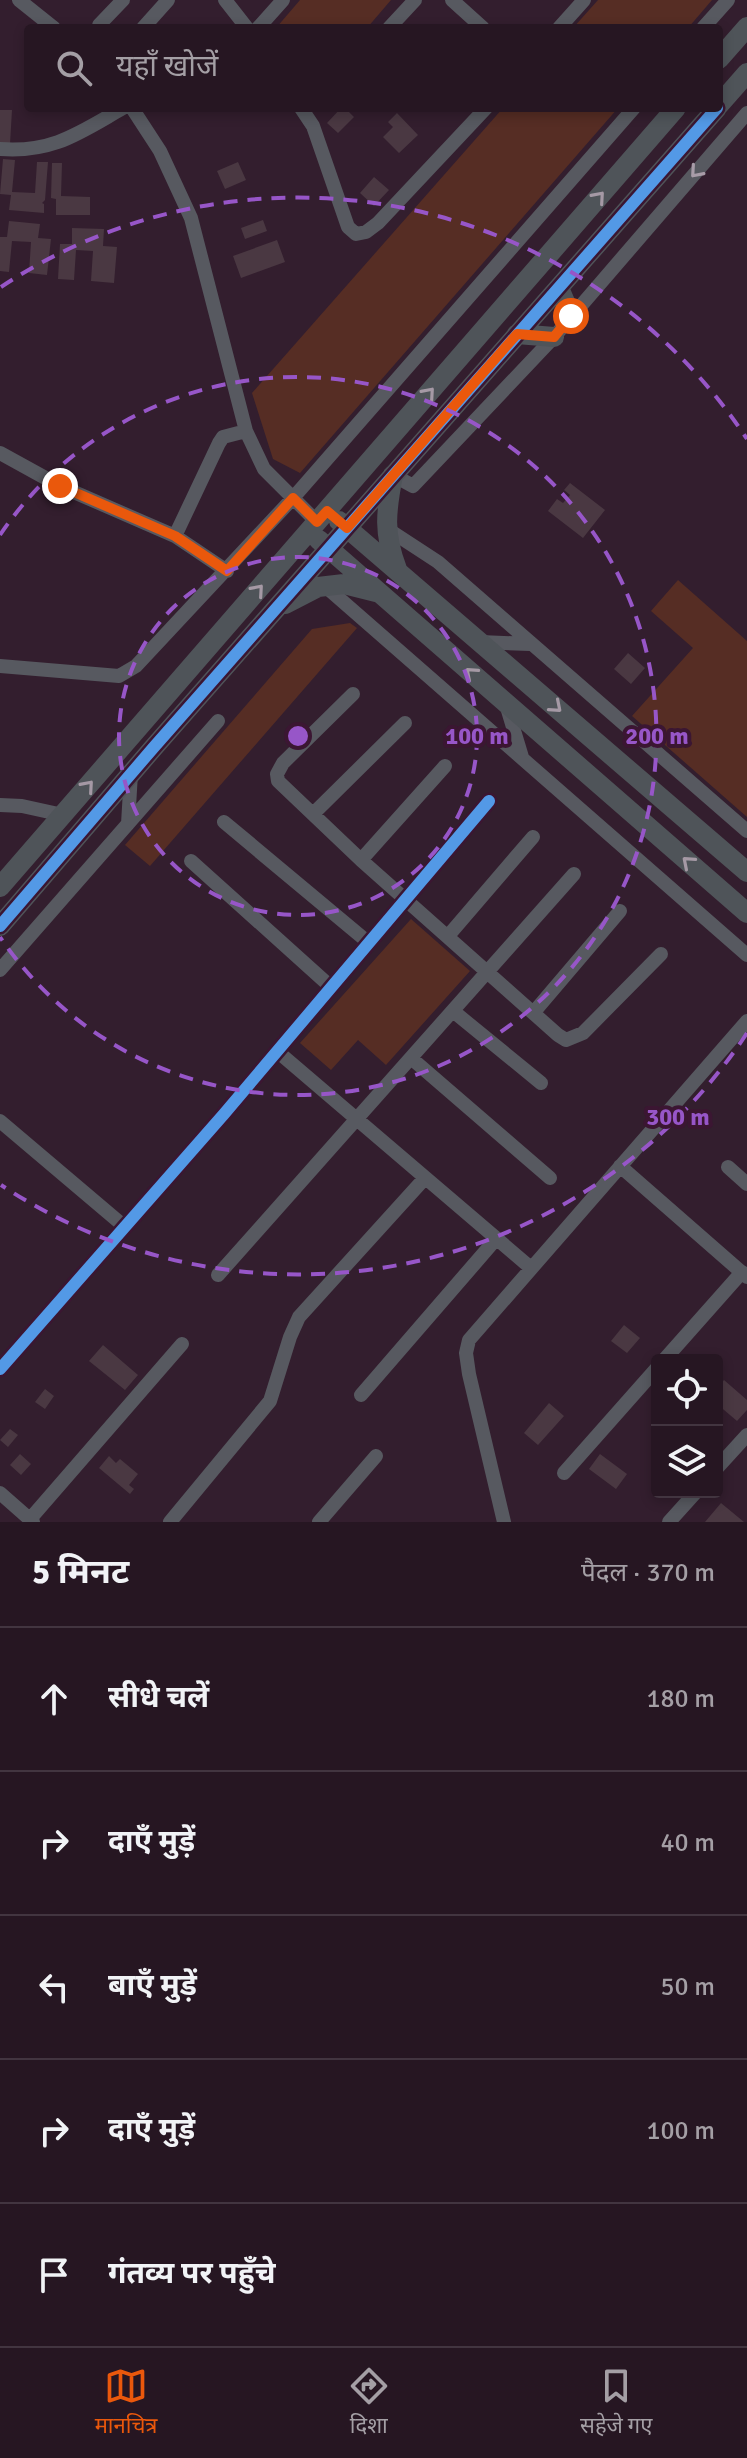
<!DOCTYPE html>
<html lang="hi">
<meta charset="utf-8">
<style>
body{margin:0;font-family:Signika,"Noto Sans Devanagari",sans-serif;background:#2e1f2a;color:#f1f3f6}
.controls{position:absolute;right:24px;bottom:24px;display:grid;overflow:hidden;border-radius:8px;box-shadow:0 4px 12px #0003}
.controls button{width:72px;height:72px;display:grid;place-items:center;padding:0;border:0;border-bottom:2px solid #423540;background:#261622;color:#f1f3f6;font:40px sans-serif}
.stop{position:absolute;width:24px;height:24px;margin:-18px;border:6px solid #ea580c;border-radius:50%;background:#fff}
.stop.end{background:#ea580c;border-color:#fff;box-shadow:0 2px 8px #0008}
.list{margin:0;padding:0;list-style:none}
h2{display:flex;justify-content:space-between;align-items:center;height:104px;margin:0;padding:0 32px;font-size:34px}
h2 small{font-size:26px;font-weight:400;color:#a49fa5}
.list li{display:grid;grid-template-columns:52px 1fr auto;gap:24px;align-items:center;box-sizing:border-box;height:144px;padding:0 32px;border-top:2px solid #423540}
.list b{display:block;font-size:30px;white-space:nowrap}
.list em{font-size:26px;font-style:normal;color:#a49fa5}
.icon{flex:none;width:44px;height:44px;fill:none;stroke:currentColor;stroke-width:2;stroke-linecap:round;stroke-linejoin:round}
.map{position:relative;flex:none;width:747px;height:1522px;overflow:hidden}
.search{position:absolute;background:#261622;box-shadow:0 4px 12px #0003;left:24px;right:24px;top:24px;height:88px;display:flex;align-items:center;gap:20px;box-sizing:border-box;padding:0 28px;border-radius:8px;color:#a49fa5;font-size:30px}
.sheet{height:824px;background:#261622}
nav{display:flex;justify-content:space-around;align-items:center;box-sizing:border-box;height:112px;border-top:2px solid #423540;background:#261622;font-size:22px;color:#a49fa5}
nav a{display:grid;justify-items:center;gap:4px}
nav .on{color:#ea580c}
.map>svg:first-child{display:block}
</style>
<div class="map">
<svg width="747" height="1522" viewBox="0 0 747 1522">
<rect width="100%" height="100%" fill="#331e2e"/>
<path fill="#562d24" d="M300,0H391L367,28H276Z
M598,0H712L688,28H573Z
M503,108H618L300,473L273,459L252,393Z
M678,580L747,641V817L632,716L693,648L651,611Z
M350,623L357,628L150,866L125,845L312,629Z
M411,919L470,971L386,1065L358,1040L331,1070L300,1043Z"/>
<path fill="#4a3842" d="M341,108H345L354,117L338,133L327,123Z
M0,110H12L10,144H0Z
M397,113L418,135L399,153L383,137L393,127L388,122Z
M3,159L15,160L12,192L35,193L37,162H48L45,200L42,203L44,204V213L9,210L11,195L0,194Z
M238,162L246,180L225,189L217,171Z
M52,163H62L61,196L90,197V215H56V199L51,198Z
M374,177L389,190L374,206L360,193Z
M263,220L267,231L245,239L241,228Z
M9,221L40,224L38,238L51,239L47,275L29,273L31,242L12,241L9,272L0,271V237H7Z
M72,228L104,229L103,246L117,247L114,283L91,281L93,251L76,250L74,280L58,279L60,244H72Z
M277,240L285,262L241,278L233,256Z
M570,483L605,510L583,538L548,511L557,499L563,503L570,495L564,490Z
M628,653L645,668L631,684L614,669Z
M624,1325L640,1338L627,1353L611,1341Z
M103,1345L138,1375L125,1390L89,1361Z
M724,1380L747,1400V1410L737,1421L717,1404V1388Z
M45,1389L54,1396L45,1409L35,1402Z
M549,1403L564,1416L538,1445L524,1433Z
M10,1429L18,1435L8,1447L0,1440Z
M20,1454L31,1464L21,1475L10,1465Z
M600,1454L627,1474L616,1489L589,1469Z
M109,1456L116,1463L120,1459L138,1474L129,1485L134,1489L130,1494L99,1468Z
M721,1503L744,1522H705Z"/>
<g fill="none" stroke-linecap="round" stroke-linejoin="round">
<path stroke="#575960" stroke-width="14" d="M19,0L54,28
M225,0L247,28
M452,0L483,28
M99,25L123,0
M143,28L168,0
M258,28L283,0
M389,28L415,0
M559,28L584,0
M703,28L728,0
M132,108L160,151L191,218L246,431L264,469L317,522
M301,108L313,126L348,227L356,234L366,232L378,223L486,108
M0,149C53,153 79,133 123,108
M0,453L60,486L175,536L227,571
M393,475L413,486L554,337L747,113
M386,528L438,562L747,831
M175,536L219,443L223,437L246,431
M325,586L747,955
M480,642L530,644
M0,666L119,676L136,666L293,498L634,108
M353,694L283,763L277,774L278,781L361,860L558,1035L566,1040L583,1033L661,954
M506,704L522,757
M0,805L22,806L63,815
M314,813L405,723
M224,822L369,943
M128,824L131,773
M361,860L445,766
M191,861L331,987
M448,936L533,837
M0,970L218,721
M453,1011L541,1083
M534,1012L620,911
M277,1051L531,1268
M411,1058L550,1178
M0,1121L125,1227
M620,1166L747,1277
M728,1167L747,1184
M218,1275L574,874
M664,1360L742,1272
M0,1369L224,1114L489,801
M361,1395L496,1239
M717,1468L747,1435
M564,1473L657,1368
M0,1493L33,1522
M30,1519L182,1344
M170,1522L270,1401L290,1337L299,1317L425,1178
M319,1522L376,1456
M504,1522L469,1374L466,1353L469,1340L747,1021
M669,1522L696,1492"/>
<path stroke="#4f5459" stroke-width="20" d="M719,59L747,27
M719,105L747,73
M559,288L571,316
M517,334L554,337
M393,475C386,512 383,533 397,569
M339,521L747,872
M319,540L747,913
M285,604L318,587L344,584L376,592
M0,887L676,108
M0,926L154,747L717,108"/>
<defs>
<path id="cycleway" d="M0,926L154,747L717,108
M0,1369L224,1114L489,801"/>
</defs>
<use href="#cycleway" stroke="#3b1632" stroke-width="17"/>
<use href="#cycleway" stroke="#5399e6" stroke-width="12"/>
</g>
<defs><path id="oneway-chevron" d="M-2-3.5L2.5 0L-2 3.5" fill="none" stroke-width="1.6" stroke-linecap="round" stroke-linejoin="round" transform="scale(2)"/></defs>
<use stroke="#a89ca8" href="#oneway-chevron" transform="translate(696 172) rotate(131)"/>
<g stroke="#a599a5">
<use href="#oneway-chevron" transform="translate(599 197) rotate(-49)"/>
<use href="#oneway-chevron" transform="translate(429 393) rotate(-49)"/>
<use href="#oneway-chevron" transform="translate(258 590) rotate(-49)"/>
<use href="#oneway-chevron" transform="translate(471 673) rotate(-139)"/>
<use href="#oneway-chevron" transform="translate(556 707) rotate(41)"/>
<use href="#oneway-chevron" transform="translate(88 786) rotate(-49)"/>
<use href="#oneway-chevron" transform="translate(688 862) rotate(-139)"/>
</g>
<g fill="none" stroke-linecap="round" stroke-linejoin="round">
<path stroke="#ea580c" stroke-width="10" d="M60,486L175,536L227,571L293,498L317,522L327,511L347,528L517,334L554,337L571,316"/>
</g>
<g fill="none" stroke="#9756c8" stroke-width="4" stroke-dasharray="14 10">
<circle cx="298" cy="736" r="179"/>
<path d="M0 535A359 359 0 1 1 0 937"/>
<path d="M747 1033A538 538 0 0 1 1 1185M1 287A538 538 0 0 1 747 439"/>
</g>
<circle cx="298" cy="736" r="12" fill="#9756c8" stroke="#3b1632" stroke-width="4"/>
<g font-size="24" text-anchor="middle" font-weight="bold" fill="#9756c8" stroke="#3b1632" stroke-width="8" stroke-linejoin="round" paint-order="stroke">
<text x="477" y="744">100 m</text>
<text x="657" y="744">200 m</text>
<text x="678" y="1125">300 m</text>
</g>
</svg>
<div class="controls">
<button><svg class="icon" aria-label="locate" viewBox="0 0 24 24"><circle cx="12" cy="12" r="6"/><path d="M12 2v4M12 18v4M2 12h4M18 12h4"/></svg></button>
<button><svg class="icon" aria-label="layers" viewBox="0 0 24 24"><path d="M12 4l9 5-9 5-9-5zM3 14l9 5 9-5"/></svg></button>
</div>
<div class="stop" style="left:571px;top:316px"></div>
<div class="stop end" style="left:60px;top:486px"></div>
<div class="search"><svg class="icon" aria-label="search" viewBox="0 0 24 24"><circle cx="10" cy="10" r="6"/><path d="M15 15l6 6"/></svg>यहाँ खोजें</div>
</div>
<section class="sheet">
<h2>5 मिनट<small>पैदल · 370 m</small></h2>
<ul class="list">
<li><svg class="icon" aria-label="ahead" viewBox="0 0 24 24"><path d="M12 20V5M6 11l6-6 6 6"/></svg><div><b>सीधे चलें</b></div><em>180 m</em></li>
<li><svg class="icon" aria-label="right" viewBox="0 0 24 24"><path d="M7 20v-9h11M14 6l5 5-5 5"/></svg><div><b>दाएँ मुड़ें</b></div><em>40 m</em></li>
<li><svg class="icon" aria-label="left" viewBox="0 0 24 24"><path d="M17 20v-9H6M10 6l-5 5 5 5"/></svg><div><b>बाएँ मुड़ें</b></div><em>50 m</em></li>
<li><svg class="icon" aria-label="right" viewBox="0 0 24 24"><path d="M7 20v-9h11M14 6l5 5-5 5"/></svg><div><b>दाएँ मुड़ें</b></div><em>100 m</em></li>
<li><svg class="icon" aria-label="arrive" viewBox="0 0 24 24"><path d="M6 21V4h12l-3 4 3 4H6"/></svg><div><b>गंतव्य पर पहुँचे</b></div></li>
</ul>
</section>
<nav>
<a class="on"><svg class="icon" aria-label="map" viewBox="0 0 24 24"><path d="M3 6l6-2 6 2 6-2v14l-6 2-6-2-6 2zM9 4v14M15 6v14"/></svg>मानचित्र</a>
<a><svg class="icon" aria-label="directions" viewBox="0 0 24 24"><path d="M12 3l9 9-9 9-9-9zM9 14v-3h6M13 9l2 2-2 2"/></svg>दिशा</a>
<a><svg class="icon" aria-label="saved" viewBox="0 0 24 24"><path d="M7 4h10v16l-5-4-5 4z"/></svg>सहेजे गए</a>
</nav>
